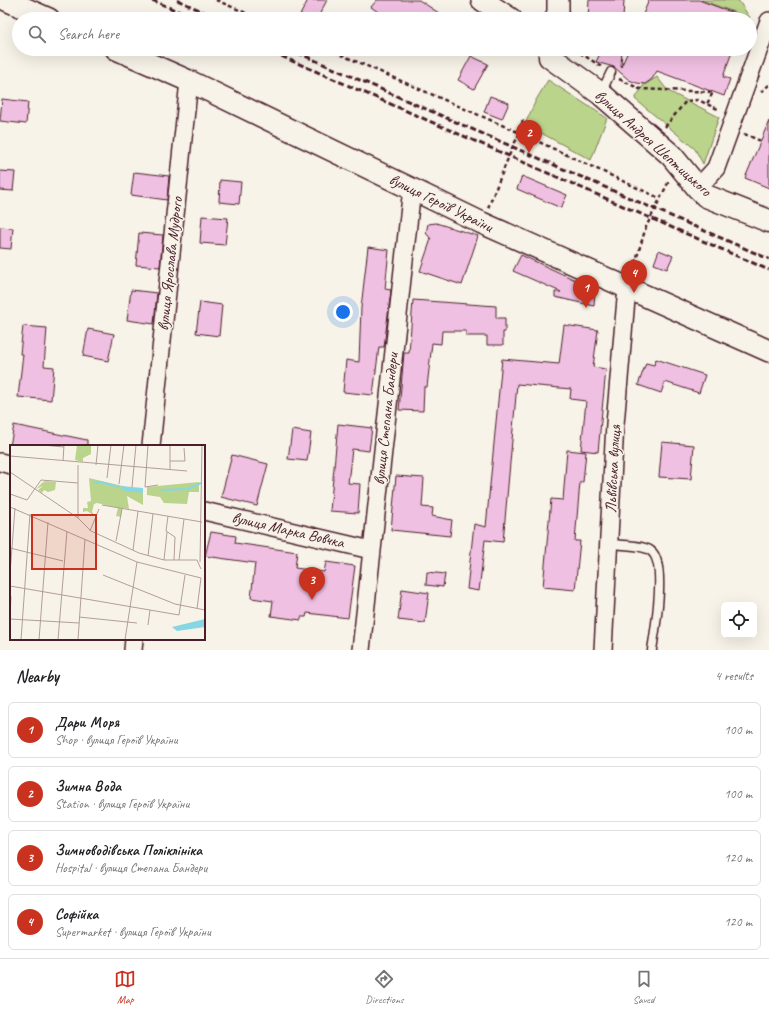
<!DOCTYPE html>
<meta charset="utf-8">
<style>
body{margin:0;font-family:Caveat,sans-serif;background:#f6f6f6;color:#202124}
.controls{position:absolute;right:12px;bottom:12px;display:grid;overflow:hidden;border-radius:6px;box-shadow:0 4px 16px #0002}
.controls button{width:36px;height:36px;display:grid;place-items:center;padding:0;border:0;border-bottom:1px solid #e0e0e0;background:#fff;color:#202124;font:20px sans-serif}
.you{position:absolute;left:343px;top:312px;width:14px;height:14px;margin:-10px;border:3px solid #fff;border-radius:50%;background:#1a73e8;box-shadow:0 0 0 6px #1a73e833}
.badge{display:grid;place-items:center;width:26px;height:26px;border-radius:50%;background:#c8321e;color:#fff;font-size:13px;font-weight:700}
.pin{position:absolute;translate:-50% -33px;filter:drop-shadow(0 1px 2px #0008)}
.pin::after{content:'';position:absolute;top:21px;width:14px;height:12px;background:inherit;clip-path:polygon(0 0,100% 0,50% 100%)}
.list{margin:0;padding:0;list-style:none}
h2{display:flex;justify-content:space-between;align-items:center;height:52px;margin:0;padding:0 16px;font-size:17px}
h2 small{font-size:13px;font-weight:400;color:#757577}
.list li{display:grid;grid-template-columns:26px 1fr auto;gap:12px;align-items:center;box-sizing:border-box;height:56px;margin:0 8px 8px;padding:0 8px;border:1px solid #e0e0e0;border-radius:6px}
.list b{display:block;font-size:15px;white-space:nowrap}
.list p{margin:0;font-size:13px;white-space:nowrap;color:#757577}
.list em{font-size:13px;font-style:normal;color:#757577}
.icon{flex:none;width:22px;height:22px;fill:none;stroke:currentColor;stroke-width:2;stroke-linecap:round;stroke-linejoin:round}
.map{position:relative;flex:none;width:769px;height:650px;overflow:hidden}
.search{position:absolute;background:#fff;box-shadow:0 4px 16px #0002;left:12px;right:12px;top:12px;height:44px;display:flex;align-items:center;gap:10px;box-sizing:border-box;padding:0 14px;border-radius:22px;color:#757577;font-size:15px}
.sheet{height:308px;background:#fff}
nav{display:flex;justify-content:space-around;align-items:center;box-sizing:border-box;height:56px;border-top:1px solid #e0e0e0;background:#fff;font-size:11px;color:#757577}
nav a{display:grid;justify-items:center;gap:2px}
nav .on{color:#c8321e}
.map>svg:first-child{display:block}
</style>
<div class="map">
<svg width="769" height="650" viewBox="0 0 769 650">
<rect width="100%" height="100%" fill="#f7f3e8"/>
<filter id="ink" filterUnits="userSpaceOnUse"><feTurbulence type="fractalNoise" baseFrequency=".025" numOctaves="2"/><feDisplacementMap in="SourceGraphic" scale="8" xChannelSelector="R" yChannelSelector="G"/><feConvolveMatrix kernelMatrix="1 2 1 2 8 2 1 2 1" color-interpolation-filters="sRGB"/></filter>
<g filter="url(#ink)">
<path fill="#bad48b" stroke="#827a5b" d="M701,0H738L750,18Z
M657,77L668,91L719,117L703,164L695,149L635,99L643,86Z
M548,80L607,118L591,160L530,127L526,122L536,100Z"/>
<path fill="#f0c0e2" stroke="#4a1f2b" d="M308,0H327L317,19H298Z
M377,0H419L448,19H388L371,7Z
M589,0H624L623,19H588Z
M649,0H699L747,18V19H641Z
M602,49H622L621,67L629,49H733L723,77L730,79L724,96L657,71L652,79L645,84L637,83L629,80L614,67L596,62Z
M471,56L488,64L474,89L458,80Z
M490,96L509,103L502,119L484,112Z
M2,99L28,102L26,124L0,121Z
M769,121V188L745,178Z
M0,171L15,172L13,191L0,190Z
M134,172L169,176L167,200L131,195Z
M522,176L567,195L561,208L517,189Z
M220,180L241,182L239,204L219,202Z
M202,216L228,218L225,245L200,243Z
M436,223L478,236L462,285L420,271L431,239L426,233L428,224Z
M0,227L13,228L11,249L0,248Z
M139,233L163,235L160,267L136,265Z
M368,247L389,250L385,289L391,290L384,347H379L373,395L343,392L346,360L359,362L361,308Z
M659,250L673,256L667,269L654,264Z
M521,255L595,289L594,306L555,297V292H561L513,271Z
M131,290L157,293L154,324L127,320Z
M413,300L496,306V318H505V332H503V345H487V336H466V331H442L441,344L432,343L427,387H424L423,411L399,410L404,353H409Z
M200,302L222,305L219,336L196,333Z
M564,325L598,330L593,367L606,369L598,452L581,450L586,401L570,399L571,389L517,384L503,542L485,540L479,591L467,589L474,524L486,527L502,359L559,364Z
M23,326L47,328L44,366L54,367L51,400L18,397L23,354H20Z
M88,329L114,334L108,361L83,356Z
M656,359L705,375L699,393L665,382L661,393L638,385L646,363L654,365Z
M338,424L372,428L369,451L352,449L348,483L360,484L358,513L330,511Z
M14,425L87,440V446H10Z
M292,430L311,433L307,461L288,459Z
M662,442L694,445L691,479L659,477Z
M567,450L586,452L583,482H580L575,541H580L575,590L543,587L551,499L563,500Z
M232,455L268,464L257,506L221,497Z
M396,476L424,478L422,507L433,508L432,516L452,520L450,536L391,530Z
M211,532L236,536L235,543L297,552L295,568L324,572L326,562L355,566L348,618L307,613L306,617H301V620L271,616L273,601L251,598L255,563L205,556Z
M427,572L445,574L443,587L426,585Z
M402,589L429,593L425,623L398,620Z"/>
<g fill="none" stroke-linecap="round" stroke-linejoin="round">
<defs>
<path id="service" d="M601,93L611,72
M609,544C619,545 644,545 651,551C667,563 655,631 652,650"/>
<path id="minor" d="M698,188L716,168L769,21
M151,446L189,81
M0,462L11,465
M204,511L371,550
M133,650L134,639
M361,650L412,188
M603,650L615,424L627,288"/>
<path id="tertiary" d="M6,0L49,19
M482,0L511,19
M555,19L558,13V0
M116,49L189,81L482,223L769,351"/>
<path id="secondary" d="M550,49V57L601,94L671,155L698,188L706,196L769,221"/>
</defs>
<use href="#service" stroke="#4a1f2b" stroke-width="11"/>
<use href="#minor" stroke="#4a1f2b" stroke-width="20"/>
<use href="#tertiary" stroke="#4a1f2b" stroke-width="24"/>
<use href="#secondary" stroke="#4a1f2b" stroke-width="25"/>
<path stroke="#4a1f2b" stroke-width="2.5" stroke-dasharray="4 3" stroke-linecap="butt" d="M216,0L260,19
M328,49L520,133L659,198
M574,49L602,67
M619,79L640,89L713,92L707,104
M761,92L769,85
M665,127L686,101L698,100L720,110
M744,134L761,141
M488,208L513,146L520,133L523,119
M633,270L646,227L669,181"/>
<use href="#service" stroke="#f7f3e8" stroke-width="8"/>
<use href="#minor" stroke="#f7f3e8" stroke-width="17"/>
<use href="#tertiary" stroke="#f7f3e8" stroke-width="21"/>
<use href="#secondary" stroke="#f7f3e8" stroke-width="22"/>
<path stroke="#4a1f2b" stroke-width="3" stroke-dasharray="6 3" stroke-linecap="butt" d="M152,0L196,19
M177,0L220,19
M265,49L769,270
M289,49L769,259"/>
</g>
</g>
<g text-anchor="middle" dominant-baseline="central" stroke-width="3" stroke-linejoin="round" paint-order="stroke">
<g font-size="16" fill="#4a1f2b" stroke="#f7f3e8">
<text transform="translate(653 143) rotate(42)">вулиця Андрея Шептицького</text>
<text transform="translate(441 203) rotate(26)">вулиця Героїв України</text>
<text transform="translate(170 264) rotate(-84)">вулиця Ярослава Мудрого</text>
<text transform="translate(386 419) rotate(-84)">вулиця Степана Бандери</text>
<text transform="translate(613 469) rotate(-87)">Львівська вулиця</text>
<text transform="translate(288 530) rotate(13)">вулиця Марка Вовчка</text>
</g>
</g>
<g transform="translate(10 445)">
<rect width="195" height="195" fill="#f7f3e8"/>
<path d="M67,0H81V9L73,13V17L65,15ZM79,33L121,43H133V60L117,51L119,64L112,63L111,72L106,71L108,63L87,58L84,59L82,67L85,71L77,66L73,67V63H78L77,57L81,56ZM35,35L33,39L35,36L46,37L45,45L38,47L34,45L32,48L28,45L33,41L26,44ZM189,37V47H179L177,59L154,58L150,52L137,50V42Z" fill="#bad48b"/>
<path d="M111,41L133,43V48L111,45ZM195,174V182L167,186L162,182Z" fill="#86d7e1"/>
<path fill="none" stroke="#86d7e1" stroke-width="2" d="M84,38L90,37L110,42M151,45L178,44L191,38"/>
<path fill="none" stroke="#b29e9c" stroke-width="1" d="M32,0L54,2M138,0L135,42L148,40M0,11L177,26M53,16L54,0M160,16H175L174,3M86,20L88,0M160,25V0M0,27L68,73V20M97,33L101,0M109,39L114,0M122,42L126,0M0,49L17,55L31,35L68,38M92,60L192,77M0,62L127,117L191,133L187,164M158,71L156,86L165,92L164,115M68,73L81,86L129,108L154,115H187L191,124M80,86L89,64M106,96L112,64M0,103L53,116M123,105L128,66M138,111L143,69M154,115L157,87M169,115L174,74M190,117L192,0M0,129L5,63M93,130L165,159L195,165M0,141L169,170L175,130M69,172L127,178M0,174L69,178M0,174L1,151M138,180L140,165M11,195L20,69M29,195L38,77M48,195L57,86M68,195L75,94M115,195L127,117"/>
<path fill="#c8321e" fill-opacity="0.15" stroke="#c8321e" stroke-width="2" d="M22,70H86V124H22Z"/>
<rect width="195" height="195" fill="none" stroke="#4a1f2b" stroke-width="2"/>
</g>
</svg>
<div class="controls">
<button><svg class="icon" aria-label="locate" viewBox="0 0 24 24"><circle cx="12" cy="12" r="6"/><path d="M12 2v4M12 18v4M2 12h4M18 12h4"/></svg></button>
</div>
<div class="you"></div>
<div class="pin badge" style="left:586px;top:308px">1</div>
<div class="pin badge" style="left:529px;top:153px">2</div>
<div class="pin badge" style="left:312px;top:600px">3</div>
<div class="pin badge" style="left:634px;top:293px">4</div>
<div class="search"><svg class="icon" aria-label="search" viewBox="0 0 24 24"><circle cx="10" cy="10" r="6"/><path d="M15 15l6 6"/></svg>Search here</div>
</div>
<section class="sheet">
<h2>Nearby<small>4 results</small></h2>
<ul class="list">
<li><span class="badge">1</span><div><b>Дари Моря</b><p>Shop · вулиця Героїв України</p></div><em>100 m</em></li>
<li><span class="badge">2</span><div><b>Зимна Вода</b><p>Station · вулиця Героїв України</p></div><em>100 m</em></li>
<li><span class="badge">3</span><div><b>Зимноводівська Поліклініка</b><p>Hospital · вулиця Степана Бандери</p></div><em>120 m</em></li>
<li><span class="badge">4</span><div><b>Софійка</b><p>Supermarket · вулиця Героїв України</p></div><em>120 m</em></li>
</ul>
</section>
<nav>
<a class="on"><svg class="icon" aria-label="map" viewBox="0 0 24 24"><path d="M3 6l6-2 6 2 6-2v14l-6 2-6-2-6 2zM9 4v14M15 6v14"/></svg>Map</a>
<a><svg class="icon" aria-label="directions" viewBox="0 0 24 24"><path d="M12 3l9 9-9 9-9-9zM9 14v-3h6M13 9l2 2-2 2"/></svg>Directions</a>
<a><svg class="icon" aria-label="saved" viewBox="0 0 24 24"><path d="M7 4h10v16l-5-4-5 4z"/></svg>Saved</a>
</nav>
